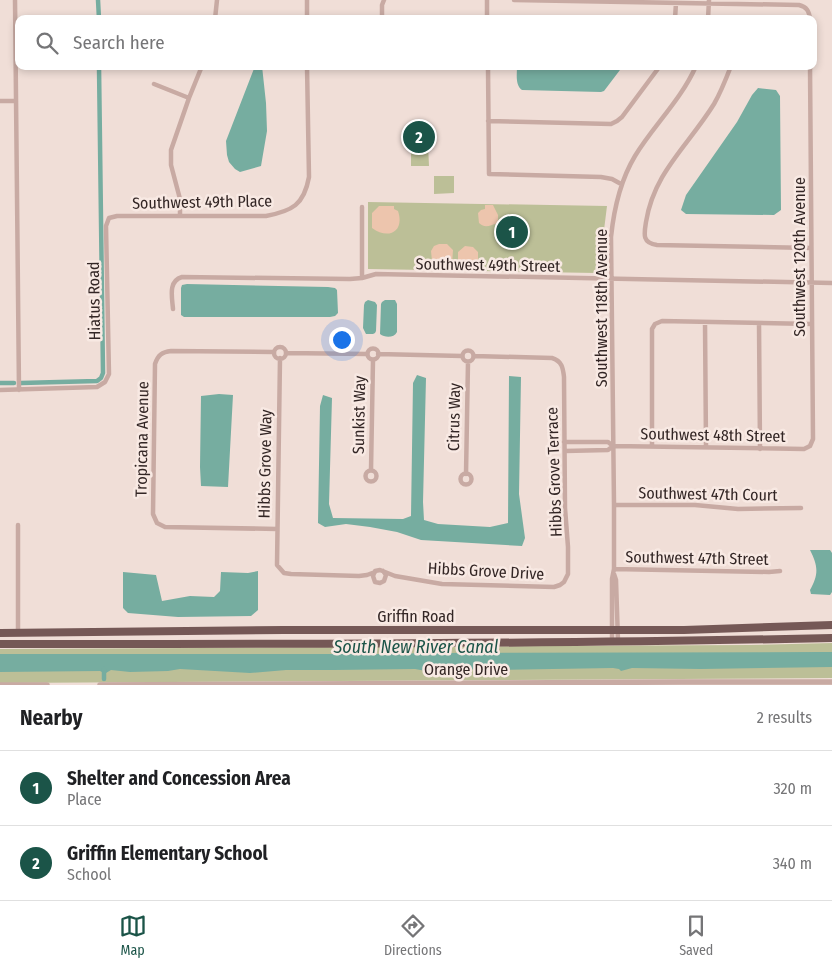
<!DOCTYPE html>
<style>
body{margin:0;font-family:"Fira Sans Condensed",sans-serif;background:#f2f2f2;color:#202124}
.you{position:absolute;left:341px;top:339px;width:18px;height:18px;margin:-12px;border:4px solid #fff;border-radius:50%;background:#1a73e8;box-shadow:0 0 0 8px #1a73e833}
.badge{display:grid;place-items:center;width:32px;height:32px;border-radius:50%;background:#1b5448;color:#fff;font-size:16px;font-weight:700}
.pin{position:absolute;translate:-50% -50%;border:2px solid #fff;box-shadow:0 1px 5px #0006}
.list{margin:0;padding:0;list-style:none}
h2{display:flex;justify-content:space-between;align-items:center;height:65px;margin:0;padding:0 20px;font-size:21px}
h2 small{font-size:16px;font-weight:400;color:#757577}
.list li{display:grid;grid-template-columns:32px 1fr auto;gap:15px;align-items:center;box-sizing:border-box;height:75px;padding:0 20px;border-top:1px solid #e0e0e0}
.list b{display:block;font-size:19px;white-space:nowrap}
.list p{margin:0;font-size:16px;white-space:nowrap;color:#757577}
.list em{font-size:16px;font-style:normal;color:#757577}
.icon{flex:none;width:28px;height:28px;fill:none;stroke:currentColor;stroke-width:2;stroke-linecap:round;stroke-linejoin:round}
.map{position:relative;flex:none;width:832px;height:685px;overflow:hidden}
.search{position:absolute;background:#fff;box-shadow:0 2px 8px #0003;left:15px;right:15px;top:15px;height:55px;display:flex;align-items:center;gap:12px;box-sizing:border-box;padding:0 18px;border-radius:10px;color:#757577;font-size:19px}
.sheet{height:215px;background:#fff}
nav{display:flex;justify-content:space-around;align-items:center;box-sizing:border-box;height:70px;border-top:1px solid #e0e0e0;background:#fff;font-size:14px;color:#757577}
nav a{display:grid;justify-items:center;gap:2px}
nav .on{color:#1b5448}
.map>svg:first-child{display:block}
</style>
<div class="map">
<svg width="832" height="685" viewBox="0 0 832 685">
<rect width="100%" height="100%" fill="#f0ded7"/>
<path fill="#bcbf97" d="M411,144H428L429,166H411Z
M434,176H454V193L434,194Z
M368,202L607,206L604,230V267L596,273L368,269Z
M832,643V678L0,683V649L750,645Z"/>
<path fill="#edc5ad" d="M485,205H493L498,215V224C491,223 487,230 479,223L478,213L481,210L485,209Z
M379,206H394V209L398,211C405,232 388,240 372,228V213Z
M439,244H447L453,250L452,264L450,266H436L432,261L431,251L434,246Z
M465,246L473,247L478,252V260L473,266H461L458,264V252Z"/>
<path fill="#76ada0" d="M255,66H262L266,103L267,131L261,166L240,172L235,169L229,162L227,155L226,141Z
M517,66H623L604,91L601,92L522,90C515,85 517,74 517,66Z
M758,88L776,90L780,96L781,210L774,215L686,214L681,210L686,195L737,122L752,95Z
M187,284L328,287L335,288L337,290L338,313L335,316L330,317H184L181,315V288L182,285Z
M368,300L375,302L377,305L376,331L375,333L373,334H366L363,328L364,305L365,302Z
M385,300H395L397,304V332C394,338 385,338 380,334L381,304L382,302Z
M417,375L426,378L423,502L424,520L438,524L490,527L508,523L509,376L521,377L519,494L525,538L522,546L421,540L397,532L370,527L346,524L325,527L318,523L320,406L323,395L332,398L329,504L333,518L403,519L411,516L413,383Z
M219,394L233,395L228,487L201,486L200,467L201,396Z
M810,550H830L832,553V592L830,595L811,594L810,590C819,574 818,566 810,550Z
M258,571V610L251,616L178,617L128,613L123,608V572L156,575L162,601L190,596L214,597L220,591L221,572L248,573Z
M822,652H832V667L701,669L632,668L621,671L619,669L613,668L487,670L478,669L454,671L433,670L426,671L415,669L333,670H286L250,673L180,669L168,671L130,672L111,670L106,673V675H102V672L100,671L0,672V654H361L363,653L377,654L433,653Z"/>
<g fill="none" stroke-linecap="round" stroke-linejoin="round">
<path stroke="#76ada0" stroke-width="4.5" d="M98,0L99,19
M0,383H14
M21,383L97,381L101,378L103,373L99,66
M104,669V679"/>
<path stroke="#c8aaa3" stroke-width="4.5" d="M15,0L19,390
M307,0V19
M487,0V19
M514,0L799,5C807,7 809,11 810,19
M215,19L217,0
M382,19V5L384,0
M675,19L676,3
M708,19L709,0
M488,66L489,174L601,177L612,179L621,184
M731,66C726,79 721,92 714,104C688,146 654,172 646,222C644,234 642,243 657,245L811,248
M154,84L189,98
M0,101H16
M488,121L611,124L617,121L622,117L660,66
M180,216V199L171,165V150L189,98L202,66
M362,278V207
M173,309C172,297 168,281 182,277L350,279L362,278L376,274L832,283
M705,322L706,447
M759,323L760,449
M274 353a6 6 0 1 1 12 0a6 6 0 1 1-12 0Z
M367.5 354a5.5 5.5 0 1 1 11 0a5.5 5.5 0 1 1-11 0Z
M462.5 356a5.5 5.5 0 1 1 11 0a5.5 5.5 0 1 1-11 0Z
M273,352L171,351C162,352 158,355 155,364L153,514L157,523L165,527L277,529
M286,353L367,354
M378,354L462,356
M280,358L277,565L284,573L291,574L359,576L367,575L375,572
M0,390L97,387L105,382L109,374L106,226L109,218L117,216H266C292,211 304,205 309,177L307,66
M564,442H608L613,446L804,449L810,446L813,439L810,66
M652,446V329L655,324L662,321L812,324
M565,451L608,450L613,446
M371,470L373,360
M365.5 476a5.5 5.5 0 1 1 11 0a5.5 5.5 0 1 1-11 0Z
M460.5 479a5.5 5.5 0 1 1 11 0a5.5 5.5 0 1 1-11 0Z
M466,474L468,362
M614,505H695L738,509L801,508
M614,569L769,572L780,571
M383,571L386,575L384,581L380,583L375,582L373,576L375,571L380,570L395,576L442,584L554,587L560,585L564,582L568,574V547L565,508L564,377C563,368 562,361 552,358L474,356
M614,574L616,580L618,641
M18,632V525
M612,641V579L614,569V505L611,237C614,208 620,181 635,156C654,125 681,100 696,66"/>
<path stroke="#c8aaa3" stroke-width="5.5" d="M0,685H47
M100,685L681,682H832"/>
<path stroke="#755856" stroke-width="8" d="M0,633L284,630H684L832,625
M0,644C277,644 555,644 832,638"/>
</g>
<g text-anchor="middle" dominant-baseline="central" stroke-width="5" stroke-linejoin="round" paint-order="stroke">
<g font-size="16" fill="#332625" stroke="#f8e9e3">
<text transform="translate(202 202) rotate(-1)">Southwest 49th Place</text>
<text transform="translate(799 257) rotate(-90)">Southwest 120th Avenue</text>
<text transform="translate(488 265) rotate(1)">Southwest 49th Street</text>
<text transform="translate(94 301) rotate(-91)">Hiatus Road</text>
<text transform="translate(601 308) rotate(-90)">Southwest 118th Avenue</text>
<text transform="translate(359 415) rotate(-89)">Sunkist Way</text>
<text transform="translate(454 417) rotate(-89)">Citrus Way</text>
<text transform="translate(713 435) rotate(1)">Southwest 48th Street</text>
<text transform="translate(142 439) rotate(-89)">Tropicana Avenue</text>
<text transform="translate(265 464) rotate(-89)">Hibbs Grove Way</text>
<text transform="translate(554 472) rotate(-92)">Hibbs Grove Terrace</text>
<text transform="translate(708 494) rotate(1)">Southwest 47th Court</text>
<text transform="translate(697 558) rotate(1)">Southwest 47th Street</text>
<text transform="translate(486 571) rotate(3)">Hibbs Grove Drive</text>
<text x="416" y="616">Griffin Road</text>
<text x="466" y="669">Orange Drive</text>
</g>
<g font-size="18" font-style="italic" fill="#1b5448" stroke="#f8e9e3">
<text x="416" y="647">South New River Canal</text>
</g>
</g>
</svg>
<div class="you"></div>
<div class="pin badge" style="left:512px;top:232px">1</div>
<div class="pin badge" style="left:419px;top:137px">2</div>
<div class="search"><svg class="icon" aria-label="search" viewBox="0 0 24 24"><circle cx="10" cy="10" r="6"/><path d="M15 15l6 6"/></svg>Search here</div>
</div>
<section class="sheet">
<h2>Nearby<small>2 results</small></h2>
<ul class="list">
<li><span class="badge">1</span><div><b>Shelter and Concession Area</b><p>Place</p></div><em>320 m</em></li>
<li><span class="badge">2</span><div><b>Griffin Elementary School</b><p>School</p></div><em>340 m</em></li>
</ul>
</section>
<nav>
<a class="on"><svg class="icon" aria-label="map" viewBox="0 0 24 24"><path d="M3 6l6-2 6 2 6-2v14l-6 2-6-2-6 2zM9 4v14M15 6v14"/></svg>Map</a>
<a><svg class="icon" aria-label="directions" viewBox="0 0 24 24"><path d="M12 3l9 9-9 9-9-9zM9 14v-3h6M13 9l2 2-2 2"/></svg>Directions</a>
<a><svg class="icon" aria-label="saved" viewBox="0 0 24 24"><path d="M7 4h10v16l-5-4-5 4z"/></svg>Saved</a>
</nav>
